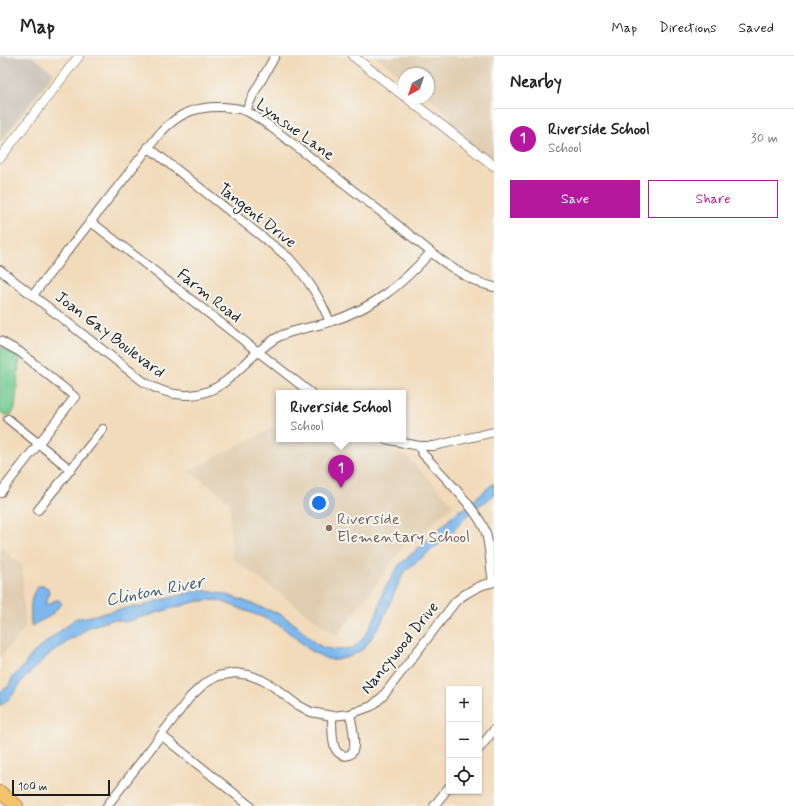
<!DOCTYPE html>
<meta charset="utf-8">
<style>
body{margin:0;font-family:Mynerve,sans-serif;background:#f6f6f6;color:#222}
.controls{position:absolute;right:12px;bottom:12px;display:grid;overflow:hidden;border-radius:0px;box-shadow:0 1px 3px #0004}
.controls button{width:36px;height:36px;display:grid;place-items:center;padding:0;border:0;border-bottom:1px solid #e0e0e0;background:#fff;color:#222;font:20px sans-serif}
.compass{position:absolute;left:398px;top:12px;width:36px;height:36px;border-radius:50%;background:#fff;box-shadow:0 1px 3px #0004;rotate:220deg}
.scale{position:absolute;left:12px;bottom:10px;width:98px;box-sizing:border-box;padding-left:4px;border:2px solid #1c1c1c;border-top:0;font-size:11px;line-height:14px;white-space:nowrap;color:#1c1c1c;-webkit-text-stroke:3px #f6f6f2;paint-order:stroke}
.you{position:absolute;left:319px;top:447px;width:14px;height:14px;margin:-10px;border:3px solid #fff;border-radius:50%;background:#1a73e8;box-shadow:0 0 0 6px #1a73e833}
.badge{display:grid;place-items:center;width:26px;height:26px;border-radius:50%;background:#b5179e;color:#fff;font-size:13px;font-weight:700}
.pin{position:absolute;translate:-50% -33px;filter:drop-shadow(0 1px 2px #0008)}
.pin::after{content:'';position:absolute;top:21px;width:14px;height:12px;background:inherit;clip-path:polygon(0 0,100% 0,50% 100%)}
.popup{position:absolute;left:276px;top:334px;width:130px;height:52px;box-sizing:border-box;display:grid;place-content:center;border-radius:0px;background:#fff;filter:drop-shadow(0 1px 3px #0005);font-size:13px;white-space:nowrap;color:#767676}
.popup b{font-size:15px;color:#222}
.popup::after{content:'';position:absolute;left:50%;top:100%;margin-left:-8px;border:8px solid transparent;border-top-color:#fff}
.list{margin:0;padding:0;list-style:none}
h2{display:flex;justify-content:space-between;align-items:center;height:52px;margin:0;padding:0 16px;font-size:17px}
h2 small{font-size:13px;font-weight:400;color:#767676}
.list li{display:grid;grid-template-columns:26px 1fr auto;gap:12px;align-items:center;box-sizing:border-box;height:60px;padding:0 16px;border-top:1px solid #e0e0e0}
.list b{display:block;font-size:15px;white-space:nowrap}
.list p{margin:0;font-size:13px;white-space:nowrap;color:#767676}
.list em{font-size:13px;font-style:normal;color:#767676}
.actions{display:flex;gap:8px;padding:12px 16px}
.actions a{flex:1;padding:9px 0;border:1px solid #b5179e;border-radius:0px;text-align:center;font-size:14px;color:#b5179e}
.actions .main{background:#b5179e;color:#fff}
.icon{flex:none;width:22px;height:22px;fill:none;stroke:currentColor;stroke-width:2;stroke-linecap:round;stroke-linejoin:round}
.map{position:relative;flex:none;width:494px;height:750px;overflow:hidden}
header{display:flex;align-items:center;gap:24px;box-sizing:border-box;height:56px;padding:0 20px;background:#fff;border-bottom:1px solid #e0e0e0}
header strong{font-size:19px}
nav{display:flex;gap:22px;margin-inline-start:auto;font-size:14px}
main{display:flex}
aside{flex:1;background:#fff}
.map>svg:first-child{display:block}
</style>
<header>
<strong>Map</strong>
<nav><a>Map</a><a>Directions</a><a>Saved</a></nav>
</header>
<main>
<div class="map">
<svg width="494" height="750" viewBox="0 0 494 750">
<rect width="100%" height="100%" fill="#f6f6f2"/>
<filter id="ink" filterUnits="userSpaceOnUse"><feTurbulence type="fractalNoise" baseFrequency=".025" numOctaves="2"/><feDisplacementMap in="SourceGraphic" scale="8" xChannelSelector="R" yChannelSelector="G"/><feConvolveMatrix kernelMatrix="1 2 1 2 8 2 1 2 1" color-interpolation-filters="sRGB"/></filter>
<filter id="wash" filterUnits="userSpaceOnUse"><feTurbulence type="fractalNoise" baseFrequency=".012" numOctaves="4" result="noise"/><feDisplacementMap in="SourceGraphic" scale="16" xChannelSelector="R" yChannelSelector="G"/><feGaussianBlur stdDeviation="0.9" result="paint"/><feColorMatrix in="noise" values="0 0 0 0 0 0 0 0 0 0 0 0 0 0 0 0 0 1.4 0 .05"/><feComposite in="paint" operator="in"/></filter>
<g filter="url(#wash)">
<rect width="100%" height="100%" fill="#f2dbbb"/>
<path fill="#e0cdb1" d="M375,0H494V105L446,67L452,60L428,41V18H404V22Z
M279,366V383H362L407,401L454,449L401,494L337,580L232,502L229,445L189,415L275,371Z
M0,490L22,510L25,572L0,601Z"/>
<path fill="#cbc3b8" d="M0,0H32L54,17L0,86Z"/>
<path fill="#72cc92" stroke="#477457" d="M0,291L18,301L21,303L19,307L15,353L10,360L5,358V359L0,355Z"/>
<path fill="#7bb7ed" stroke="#4c6a84" d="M494,427V439L469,457L466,462L444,484L405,515L400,524L381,567L370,584L363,593L349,601L336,604L327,603L311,595L281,570L262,561L218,544L198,545L125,566L117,564H111L89,571L75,582H71L65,588L47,600L36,612L32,615L22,625L12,640L0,650V636L9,630L12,622L23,611L33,597L76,562H82L131,551H142L150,547L200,534L224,538L242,544L282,559L299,571L315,587L324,592L338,594L353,592L363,582L369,573L378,555L383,536L399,509L428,484L458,455L466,452L477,441Z
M39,530H44L48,532L49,537L45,550L56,544H59L62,548L50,560L31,570C31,557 28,539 39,530Z"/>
</g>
<g filter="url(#ink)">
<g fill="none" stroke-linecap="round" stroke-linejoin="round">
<defs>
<path id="minor" d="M246,55L253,39L275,0
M148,91L289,202C308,223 319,240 330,266
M90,165L311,337
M0,214L144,326C171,342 200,345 226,325C234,318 242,311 249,304C259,295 268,286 280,280C296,273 314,271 330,266C375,251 400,230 431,196
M33,239L160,77C179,57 195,50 223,51C231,52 241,52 248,56C258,61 267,68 276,75C316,105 355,136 395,167C423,189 459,224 494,231
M0,285L20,296L75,341L0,437
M8,363L71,414
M385,383L419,390H434L494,376
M419,390L422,397C439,415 479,455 486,477C490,492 490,510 493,526
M38,454L103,373
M332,660C332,670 332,680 334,689C337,702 353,704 354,690C355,680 352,668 350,658
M161,679L250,750
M479,693L494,674
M107,750L190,641L204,628L218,620L235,617L249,619L262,624L274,631L296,648L311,656L332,660L350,658L372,650L383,640L456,545C468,535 479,529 494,526
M434,750L449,731"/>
<path id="tertiary" d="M353,0L404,40
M407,42L494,110
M0,102L79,0"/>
<path id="trunk" d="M0,736L17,750"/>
</defs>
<use href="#minor" stroke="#675f54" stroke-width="10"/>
<use href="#tertiary" stroke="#675f54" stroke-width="10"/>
<use href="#trunk" stroke="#675f54" stroke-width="14"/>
<use href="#minor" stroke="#fff" stroke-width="8"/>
<use href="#tertiary" stroke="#fff" stroke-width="9"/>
<use href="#trunk" stroke="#f3c26a" stroke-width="13"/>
</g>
</g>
<circle fill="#8d6e63" stroke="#f6f6f2" stroke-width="1.5" cx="329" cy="472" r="4"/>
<g text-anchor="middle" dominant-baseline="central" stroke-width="4" stroke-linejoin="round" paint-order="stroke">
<g font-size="16" fill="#1c1c1c" stroke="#f6f6f2">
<text transform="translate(295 74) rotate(36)">Lynsue Lane</text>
<text transform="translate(257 160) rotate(38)">Tangent Drive</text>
<text transform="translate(209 240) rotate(38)">Farm Road</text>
<text transform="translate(110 279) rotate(37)">Joan Gay Boulevard</text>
<text transform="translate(400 592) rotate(-51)">Nancywood Drive</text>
</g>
<g font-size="16" fill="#785e54" stroke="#f6f6f2" text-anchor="start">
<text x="337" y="463">Riverside<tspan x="337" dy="18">Elementary School</tspan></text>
</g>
<g font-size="17" font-style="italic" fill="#425a70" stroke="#f6f6f2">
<text transform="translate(155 535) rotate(-11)">Clinton River</text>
</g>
</g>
</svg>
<div class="controls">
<button>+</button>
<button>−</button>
<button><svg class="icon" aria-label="locate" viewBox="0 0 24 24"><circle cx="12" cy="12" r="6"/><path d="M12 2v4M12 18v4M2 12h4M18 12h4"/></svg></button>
</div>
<svg class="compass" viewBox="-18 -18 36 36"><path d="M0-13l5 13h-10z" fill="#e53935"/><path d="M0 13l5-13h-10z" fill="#767676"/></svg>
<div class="scale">100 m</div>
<div class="you"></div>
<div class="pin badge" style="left:341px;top:432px">1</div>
<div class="popup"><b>Riverside School</b>School</div>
</div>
<aside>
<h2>Nearby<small></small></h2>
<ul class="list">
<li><span class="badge">1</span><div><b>Riverside School</b><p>School</p></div><em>30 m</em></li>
</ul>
<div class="actions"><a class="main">Save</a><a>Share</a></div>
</aside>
</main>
